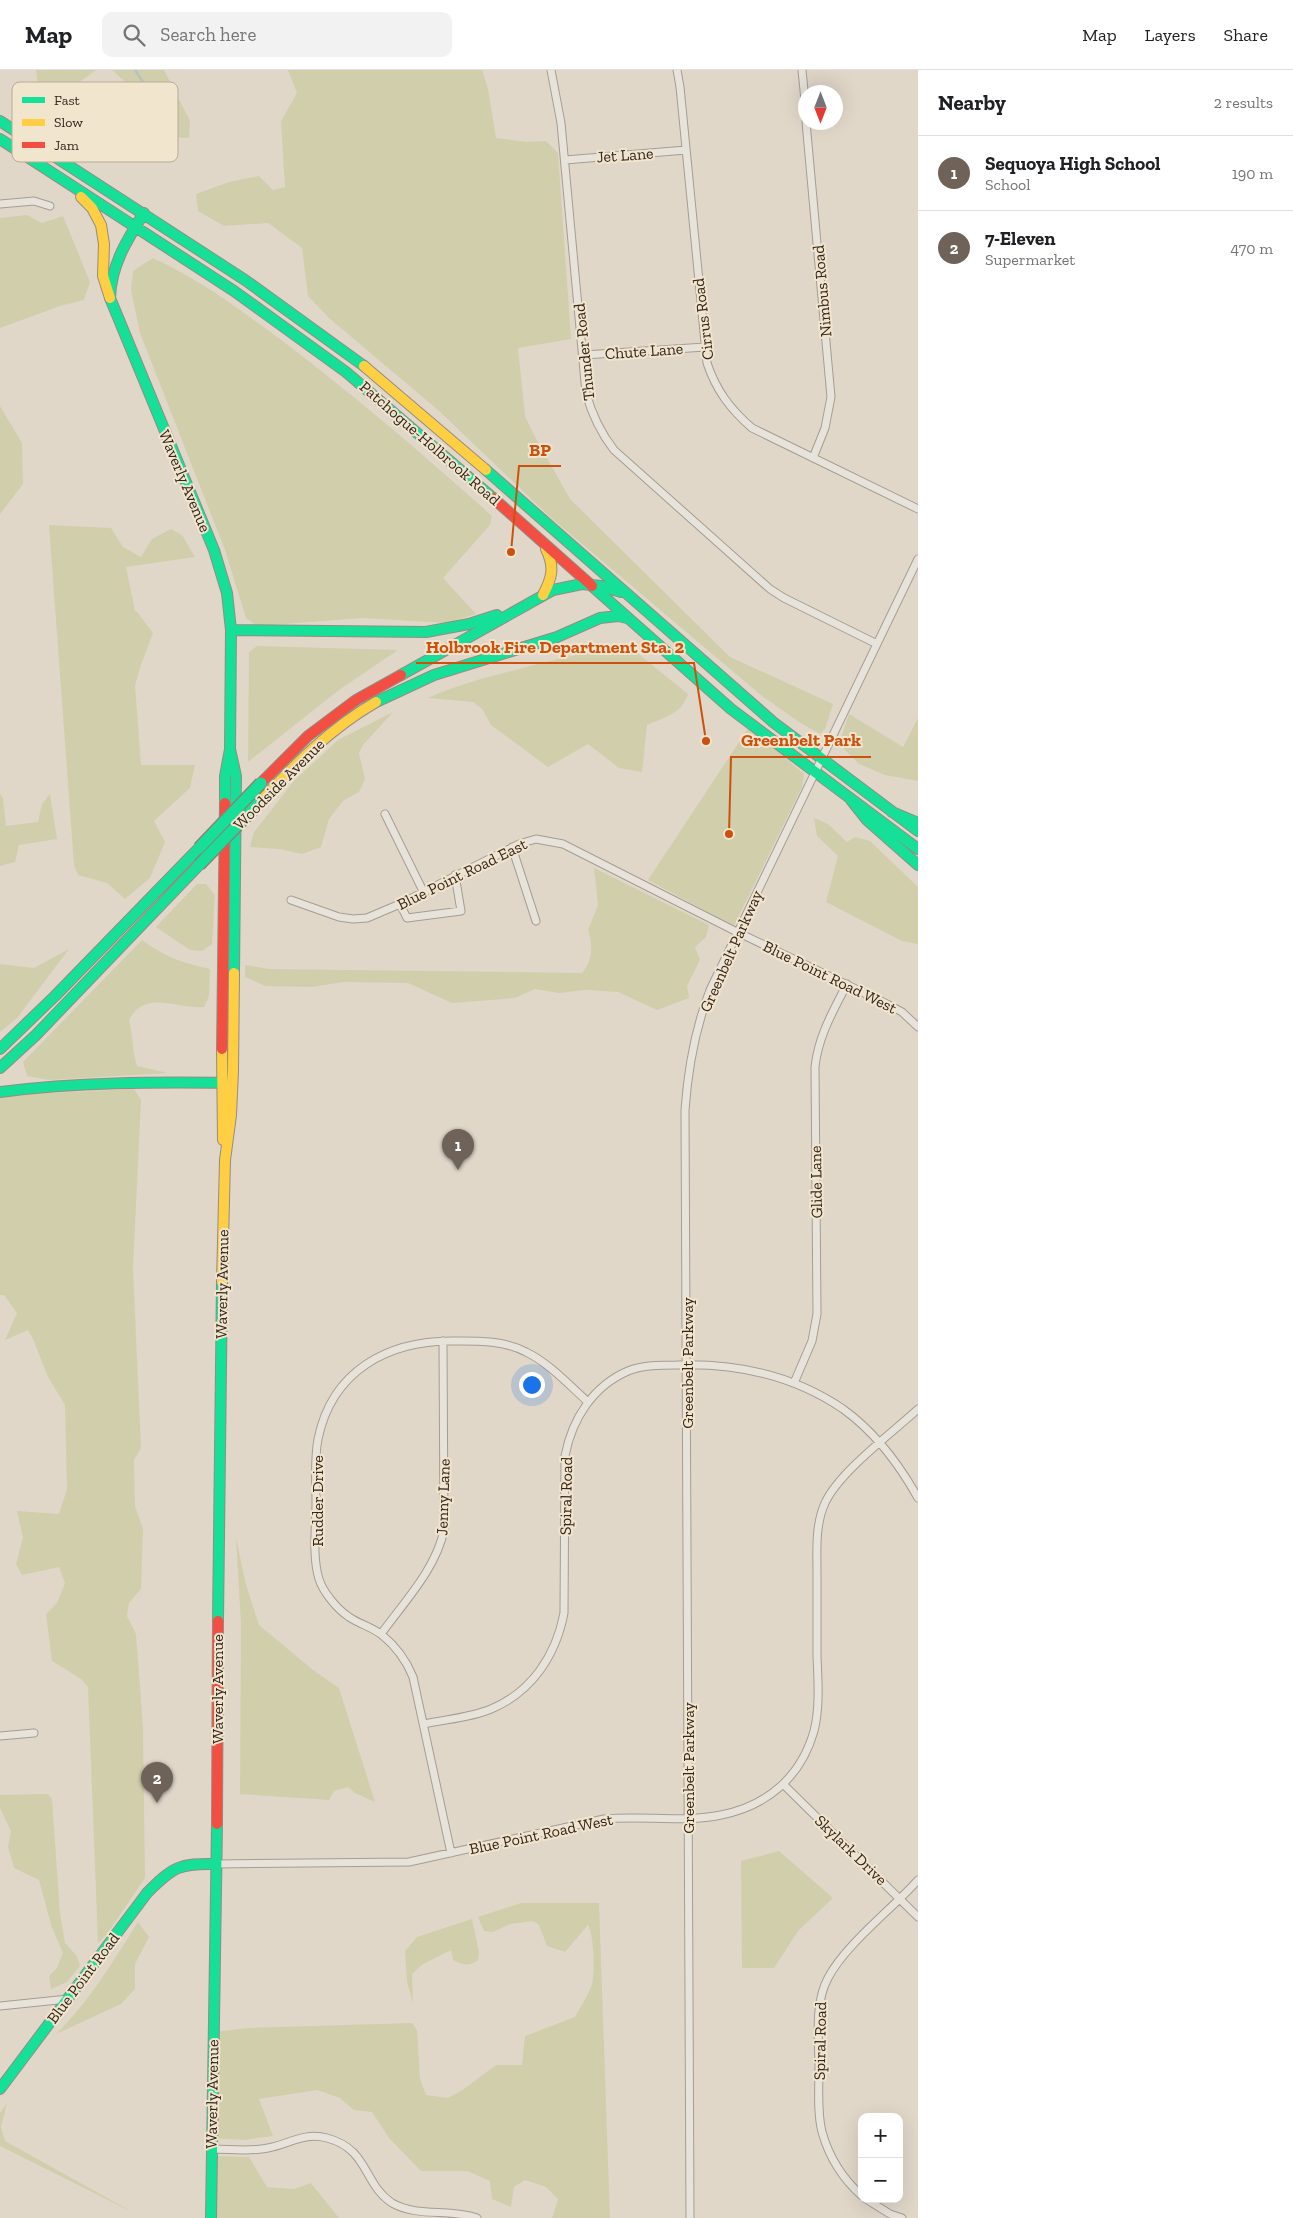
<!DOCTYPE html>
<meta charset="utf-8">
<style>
body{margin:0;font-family:"Zilla Slab",serif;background:#f2f2f2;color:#202124}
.controls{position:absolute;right:15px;bottom:15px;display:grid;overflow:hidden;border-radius:10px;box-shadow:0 5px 20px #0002}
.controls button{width:45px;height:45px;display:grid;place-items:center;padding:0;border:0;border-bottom:1px solid #e0e0e0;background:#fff;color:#202124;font:25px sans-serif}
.compass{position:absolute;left:798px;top:15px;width:45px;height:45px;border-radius:50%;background:#fff;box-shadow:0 5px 20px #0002;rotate:180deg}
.you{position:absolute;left:531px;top:1314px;width:18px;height:18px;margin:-12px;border:4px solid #fff;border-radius:50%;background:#1a73e8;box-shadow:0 0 0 8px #1a73e833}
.badge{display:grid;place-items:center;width:32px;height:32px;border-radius:50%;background:#6f6359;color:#fff;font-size:16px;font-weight:700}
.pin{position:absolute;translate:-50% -41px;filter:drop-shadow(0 1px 2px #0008)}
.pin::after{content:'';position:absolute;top:26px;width:18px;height:15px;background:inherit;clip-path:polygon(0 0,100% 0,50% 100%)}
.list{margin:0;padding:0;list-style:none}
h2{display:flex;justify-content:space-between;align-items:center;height:65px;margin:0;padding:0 20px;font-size:21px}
h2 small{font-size:16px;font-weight:400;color:#757577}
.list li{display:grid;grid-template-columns:32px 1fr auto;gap:15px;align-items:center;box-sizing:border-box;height:75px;padding:0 20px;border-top:1px solid #e0e0e0}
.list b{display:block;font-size:19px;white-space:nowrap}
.list p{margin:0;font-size:16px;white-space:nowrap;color:#757577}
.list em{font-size:16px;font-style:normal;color:#757577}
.icon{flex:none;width:28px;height:28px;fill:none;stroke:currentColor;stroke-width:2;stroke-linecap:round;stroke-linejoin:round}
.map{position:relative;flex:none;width:918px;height:2148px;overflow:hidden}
header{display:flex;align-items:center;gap:30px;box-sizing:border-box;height:70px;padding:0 25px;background:#fff;border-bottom:1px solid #e0e0e0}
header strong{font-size:24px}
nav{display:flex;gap:28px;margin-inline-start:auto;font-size:18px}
.search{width:350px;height:45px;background:#f2f2f2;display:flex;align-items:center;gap:12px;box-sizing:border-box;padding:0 18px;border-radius:10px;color:#757577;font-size:19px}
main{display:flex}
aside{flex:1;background:#fff}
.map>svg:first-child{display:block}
</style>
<header>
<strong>Map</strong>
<div class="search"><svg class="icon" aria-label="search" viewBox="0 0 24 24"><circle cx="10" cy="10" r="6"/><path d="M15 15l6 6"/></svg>Search here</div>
<nav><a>Map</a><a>Layers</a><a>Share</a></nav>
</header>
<main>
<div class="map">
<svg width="918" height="2148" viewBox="0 0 918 2148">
<rect width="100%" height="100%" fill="#e0d7c9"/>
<path fill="#d1ceac" d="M36,0H96L58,28L52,49L40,33Z
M112,0H164L190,51L189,68L168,67L144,29Z
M288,0H482L488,19L496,68L527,72L546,71L558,83L571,269L518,278L525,346L533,363L570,429L730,587L833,634L825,659L820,664L799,652L762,626L549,446L438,340L329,248L308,226L302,178L268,153L224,156L198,141L196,124L229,112L259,106L273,120L285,117L281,51L297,23Z
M27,145L42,153L63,146L90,212L84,230L60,236L0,258V148Z
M153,188C199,209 239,239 280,269C354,325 423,384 492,446L490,455L443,508L476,544L446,553L362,548L257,556L246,548L225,480L140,263L131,220L133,201Z
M0,336L22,373L23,414L0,444Z
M49,455L111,458L123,477L141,487L152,469L171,459L182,465L195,487L126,497L135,541L138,543L153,563L141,595L135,615L141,695H195L190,718L154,751L165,772L150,808L125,829L107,813L78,805L74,795Z
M257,576L398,580L339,620L248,692L249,582Z
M631,578L688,624C682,644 665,647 647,655L642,702L619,698L588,674L548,697L491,655L482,639L473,632L428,628C457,615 487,607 519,599C556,589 592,580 631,578Z
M393,642L363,675L359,683L365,709L359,722L343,731L329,749L321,777L302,784L279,779L250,777L254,762L294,711L338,670Z
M849,644L903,677L918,648V711L885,705L859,694L839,674Z
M749,657L804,704L802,717L734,856L648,810Z
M0,724L3,728L6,756L38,752L42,734L50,724L57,769L19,775L15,792L0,796Z
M814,748L828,754L847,772L855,767L870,771L918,817V874L902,871L826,832L838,786L817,766Z
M594,798L709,855L706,867L695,877L700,890L687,916L689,928L657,940L618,922L585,920L559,923L535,919L515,928L452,933L408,913L343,912L312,917L265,916L245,907V895L269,899L582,903C593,890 593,875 588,860L598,835Z
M197,814H206L215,825L212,874L202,881L190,880L156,857Z
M142,870C165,887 183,893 210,899L209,926L204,937C176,939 145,919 129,950C133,966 132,980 137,996L168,1003L49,1010L27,1006L23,992Z
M69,879L17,948L0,962V894L34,898Z
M134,1019L141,1030L133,1198L141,1378L134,1390L135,1436L143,1459L141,1519L129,1533L127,1546L136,1564L143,1657L145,1808L107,1864L98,1873L88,1617L81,1609L52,1591L46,1544L57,1533L65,1513L59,1497L22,1505L16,1494L23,1468L17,1441L59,1444L67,1419L65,1335L48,1307L33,1269L28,1260L5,1270L17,1243L4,1225H0V1028L23,1024Z
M236,1468L246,1515L259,1555L313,1600L339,1618L375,1732L355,1723L348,1717L334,1721L329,1730L240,1724L241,1553Z
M48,1724L52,1729L60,1844L65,1873L77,1886L80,1896L67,1912L51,1919L49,1906L57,1898L63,1883L52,1858L39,1810L14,1798L8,1777L11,1761L0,1738V1725Z
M779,1781L833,1828L798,1861L774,1898H742L741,1791Z
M521,1833H599L610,2148H552L558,2129L546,2117L525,2110L514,2117L511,2137L492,2129L490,2111L467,2101H421L389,2068L372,2042L354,2040L340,2028L317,2020L259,2029L273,2066L244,2070L211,2068L213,1962L248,1958L412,1953L417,1960L420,2009L426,2025L448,2028L461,2021L496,1995H522L525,1966L575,1947C580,1937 589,1925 592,1914C595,1902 594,1865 588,1855L565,1882L547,1876L539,1855L533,1851L510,1854L493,1862L484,1861L478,1847Z
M472,1849L479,1882L478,1890C469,1897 462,1895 453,1890L451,1880L423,1894L412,1904L413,1933L407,1912L405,1881L417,1867Z
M138,1852L149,1867L135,1894V1919L121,1934L56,1964C90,1931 113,1891 138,1852Z
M7,2033L1,2057L5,2071L136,2144L0,2076V2043Z
M211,2086L249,2087L267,2117L294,2119L311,2113L339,2148H211Z"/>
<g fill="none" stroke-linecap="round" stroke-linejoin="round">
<path stroke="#b5c4ba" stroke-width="2.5" d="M135,0L175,60"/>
<defs>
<path id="street" d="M551,0L561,53L586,323C592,345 600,362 614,380L770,519L784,528L877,574
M677,0L680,17L707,293C716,320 730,339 752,358L918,439
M802,0L806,41
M806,52L831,327L825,358L813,388
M565,90L686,80
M0,134L34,131L50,136
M584,285L705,277
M385,744L423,821
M512,777L536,851
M291,830L339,847L353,849L367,848L400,834L519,774L536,769L563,774L737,862L887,934L902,942L918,957
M400,834L407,848L461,841L455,805
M794,1313L812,1271L817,1244L815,997C818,967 833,941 847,914
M381,1564C404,1532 436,1499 444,1460L443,1271
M424,1654C446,1649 470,1648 491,1639C532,1622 556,1585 564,1543L565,1386C572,1349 593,1316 628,1301C643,1295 661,1295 677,1295C736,1293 793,1305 843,1339C875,1362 899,1394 918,1428
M0,1666L34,1663
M784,1715L918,1847
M451,1783L413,1607C406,1590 397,1577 382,1565C372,1557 359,1554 349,1547C337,1539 323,1522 319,1509C312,1486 316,1457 316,1433C316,1412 314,1390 318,1369C332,1301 387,1271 452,1271C477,1271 503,1270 526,1282C549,1293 569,1315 588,1332
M216,1794L409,1792L604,1749C643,1745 683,1753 721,1745C767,1736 801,1707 814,1661C820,1638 818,1610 817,1586C817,1559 817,1531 817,1503C817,1480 815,1455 825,1433C839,1402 892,1363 918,1339
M0,1936L68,1929
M211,2079C230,2079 250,2082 268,2078C289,2074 304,2062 327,2068C369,2079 363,2114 392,2133C419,2148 448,2138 477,2148
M862,2126C843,2109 829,2087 822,2062C817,2042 819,2019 819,1998C819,1969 814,1934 828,1908C845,1875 892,1839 918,1810
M866,2129L890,2144L902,2148
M690,2148L685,1040C688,998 695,959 710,920L918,489"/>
<path id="fast" d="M0,51L245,210L364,296
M0,69L234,221L346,302L493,428
M144,143C127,170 111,195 110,228L214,480L227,523L231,560L230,679L225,706V733
M486,400L773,652L918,761
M592,516L731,639L918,779
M231,560L426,562L469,554L497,545
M401,605L553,520L582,514L601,516L621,522
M376,632L434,605L557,567L600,548L618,546L627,548
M230,679L236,706L234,903
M851,730L867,750L918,795
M892,742L918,753
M0,979L55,926L199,778
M0,998L36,965L199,795
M0,1022C77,1012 154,1012 232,1013
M218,1551L222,1212
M0,2019L147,1823C173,1797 179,1793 216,1794
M211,2148L217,1754"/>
<path id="slow" d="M81,127L92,138L101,155L104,174L103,206L110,228
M364,296L486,400
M543,525C552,508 555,497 546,479
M261,731C295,694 331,658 376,632
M222,979L223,1070
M222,1212L225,1090L231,1045L233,1001L234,903"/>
<path id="jam" d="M493,428L592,516
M261,713L308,666L356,630L401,605
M222,979L225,733
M217,1754L218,1551"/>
</defs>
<use href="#street" stroke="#a59d93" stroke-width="9"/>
<use href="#fast" stroke="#948c83" stroke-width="12"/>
<use href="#slow" stroke="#948c83" stroke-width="12"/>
<use href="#jam" stroke="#948c83" stroke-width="12"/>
<use href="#street" stroke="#e8e3da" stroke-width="7"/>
<use href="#fast" stroke="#16e098" stroke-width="10"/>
<use href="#slow" stroke="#ffcf43" stroke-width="10"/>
<use href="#jam" stroke="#f24e42" stroke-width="10"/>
<defs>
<path id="fast-bridge" d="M199,778L261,713
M199,795L261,731"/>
</defs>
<use href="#fast-bridge" stroke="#8a8279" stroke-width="14" stroke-linecap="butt"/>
<use href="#fast-bridge" stroke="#16e098" stroke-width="11"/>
</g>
<g text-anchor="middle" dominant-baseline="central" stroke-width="4" stroke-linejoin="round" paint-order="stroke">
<g font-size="16" fill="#32251c" stroke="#f2e5ce">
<text transform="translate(625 85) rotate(-4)">Jet Lane</text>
<text transform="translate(822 221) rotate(-95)">Nimbus Road</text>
<text transform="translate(703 249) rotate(-97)">Cirrus Road</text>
<text transform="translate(644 281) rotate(-4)">Chute Lane</text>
<text transform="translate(584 282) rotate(-96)">Thunder Road</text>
<text transform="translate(430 373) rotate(41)">Patchogue-Holbrook Road</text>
<text transform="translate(185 411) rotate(67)">Waverly Avenue</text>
<text transform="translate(279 714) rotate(-45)">Woodside Avenue</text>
<text transform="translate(462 804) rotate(-26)">Blue Point Road East</text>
<text transform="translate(731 881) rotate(-66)">Greenbelt Parkway</text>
<text transform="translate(830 907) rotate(26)">Blue Point Road West</text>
<text transform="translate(816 1112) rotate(-91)">Glide Lane</text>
<text transform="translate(222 1214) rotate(-89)">Waverly Avenue</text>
<text transform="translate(687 1293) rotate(-90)">Greenbelt Parkway</text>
<text transform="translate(566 1426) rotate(-89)">Spiral Road</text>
<text transform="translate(443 1427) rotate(-88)">Jenny Lane</text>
<text transform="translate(317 1431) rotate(-90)">Rudder Drive</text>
<text transform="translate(217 1619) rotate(-90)">Waverly Avenue</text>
<text transform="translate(688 1698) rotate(-90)">Greenbelt Parkway</text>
<text transform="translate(541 1764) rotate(-12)">Blue Point Road West</text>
<text transform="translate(851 1780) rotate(44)">Skylark Drive</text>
<text transform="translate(83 1908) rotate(-53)">Blue Point Road</text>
<text transform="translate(820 1971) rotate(-89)">Spiral Road</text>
<text transform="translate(212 2024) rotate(-89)">Waverly Avenue</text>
</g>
</g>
<rect x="12" y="12" width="166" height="80" rx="8" fill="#f2e5ce" stroke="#b8ab99" stroke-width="1"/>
<rect x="22" y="27" width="23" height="6" fill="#16e098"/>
<rect x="22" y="49" width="23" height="7" fill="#ffcf43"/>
<rect x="22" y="72" width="23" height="6" fill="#f24e42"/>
<g font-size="14" fill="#32251c">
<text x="54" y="35">Fast</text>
<text x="54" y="57">Slow</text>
<text x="54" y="80">Jam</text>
</g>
<path fill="none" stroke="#cd510e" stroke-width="2" d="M511 482L519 396H561M706 671L694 593H416M729 764L731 687H871"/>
<g fill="#cd510e" stroke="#f2e5ce" stroke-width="2">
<circle cx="511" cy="482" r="5"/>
<circle cx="706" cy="671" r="5"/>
<circle cx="729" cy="764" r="5"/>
</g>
<g font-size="18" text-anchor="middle" font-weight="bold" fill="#cd510e" stroke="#f2e5ce" stroke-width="4" stroke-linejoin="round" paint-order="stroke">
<text x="540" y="386">BP</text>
<text x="555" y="583">Holbrook Fire Department Sta. 2</text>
<text x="801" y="676">Greenbelt Park</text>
</g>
</svg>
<div class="controls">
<button>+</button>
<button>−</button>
</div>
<svg class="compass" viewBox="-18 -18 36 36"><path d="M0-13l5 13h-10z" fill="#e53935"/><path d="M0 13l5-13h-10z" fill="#757577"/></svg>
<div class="you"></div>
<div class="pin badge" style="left:458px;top:1100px">1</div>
<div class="pin badge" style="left:157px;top:1733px">2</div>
</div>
<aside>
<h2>Nearby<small>2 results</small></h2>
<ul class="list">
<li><span class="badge">1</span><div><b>Sequoya High School</b><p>School</p></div><em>190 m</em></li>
<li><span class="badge">2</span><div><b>7-Eleven</b><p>Supermarket</p></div><em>470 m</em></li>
</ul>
</aside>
</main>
